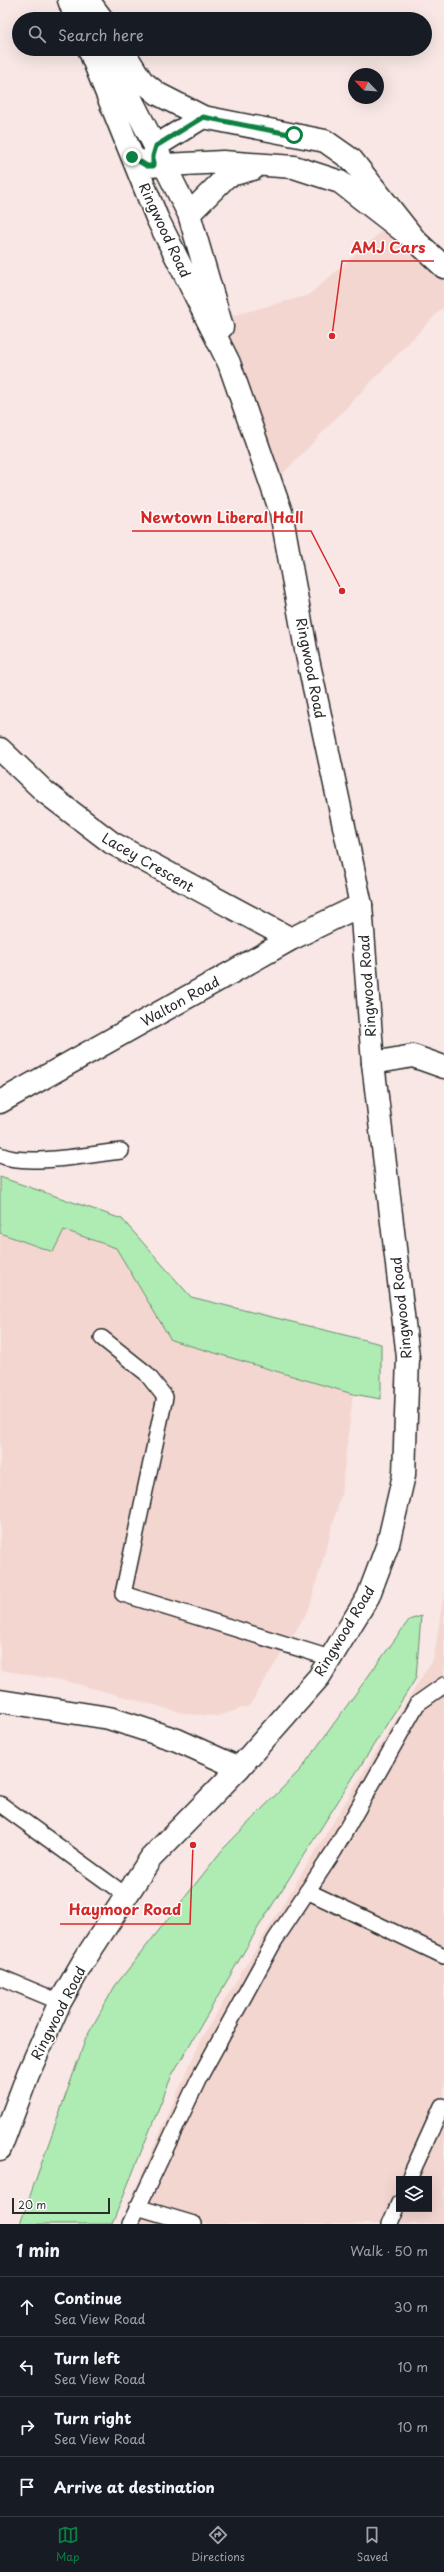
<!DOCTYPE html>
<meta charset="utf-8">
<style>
body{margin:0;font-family:"Playpen Sans",sans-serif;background:#242831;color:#f1f3f6}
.controls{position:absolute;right:12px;bottom:12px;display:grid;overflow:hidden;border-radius:0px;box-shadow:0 4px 16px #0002}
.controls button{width:36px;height:36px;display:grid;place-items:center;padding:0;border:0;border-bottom:1px solid #363941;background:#171b24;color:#f1f3f6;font:20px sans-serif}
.compass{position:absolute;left:348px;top:68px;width:36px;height:36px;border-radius:50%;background:#171b24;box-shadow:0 4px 16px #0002;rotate:295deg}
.scale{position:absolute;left:12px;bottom:10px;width:98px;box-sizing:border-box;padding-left:4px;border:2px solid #2b2b2b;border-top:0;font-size:11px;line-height:14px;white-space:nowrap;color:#2b2b2b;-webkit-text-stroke:3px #fff;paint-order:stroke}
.stop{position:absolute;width:12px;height:12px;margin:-9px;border:3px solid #0b8043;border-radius:50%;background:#fff}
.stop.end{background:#0b8043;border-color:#fff;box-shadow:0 1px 4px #0008}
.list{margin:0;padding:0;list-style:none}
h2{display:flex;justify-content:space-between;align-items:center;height:52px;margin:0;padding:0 16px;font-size:17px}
h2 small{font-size:13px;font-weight:400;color:#9ea1a6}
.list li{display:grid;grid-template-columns:26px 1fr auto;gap:12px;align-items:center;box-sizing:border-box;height:60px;padding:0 16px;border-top:1px solid #363941}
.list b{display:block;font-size:15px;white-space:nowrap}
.list p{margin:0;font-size:13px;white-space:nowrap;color:#9ea1a6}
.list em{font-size:13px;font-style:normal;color:#9ea1a6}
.icon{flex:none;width:22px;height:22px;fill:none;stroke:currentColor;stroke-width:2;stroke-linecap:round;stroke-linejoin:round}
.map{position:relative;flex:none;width:444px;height:2224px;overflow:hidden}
.search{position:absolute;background:#171b24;box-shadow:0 4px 16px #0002;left:12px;right:12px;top:12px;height:44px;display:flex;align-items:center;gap:10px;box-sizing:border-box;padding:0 14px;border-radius:22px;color:#9ea1a6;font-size:15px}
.sheet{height:292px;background:#171b24}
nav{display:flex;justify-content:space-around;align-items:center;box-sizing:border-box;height:56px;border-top:1px solid #363941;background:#171b24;font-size:11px;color:#9ea1a6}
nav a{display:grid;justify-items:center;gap:2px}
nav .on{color:#0b8043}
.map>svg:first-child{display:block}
</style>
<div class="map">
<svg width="444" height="2224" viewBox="0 0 444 2224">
<rect width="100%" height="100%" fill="#f8e7e4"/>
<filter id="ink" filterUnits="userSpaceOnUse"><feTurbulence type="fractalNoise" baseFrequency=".025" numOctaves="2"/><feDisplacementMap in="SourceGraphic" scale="8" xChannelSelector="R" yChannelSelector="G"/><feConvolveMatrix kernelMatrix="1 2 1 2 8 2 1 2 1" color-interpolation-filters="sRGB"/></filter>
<g filter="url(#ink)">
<path fill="#f4d6d1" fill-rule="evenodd" d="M392,222L444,267V306L272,485L220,319L309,295Z
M64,1230L116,1248L171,1340L353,1394L341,1495L309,1609L249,1706L218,1716L187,1714L66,1681L0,1670V1233L53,1252Z
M444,1592V2224H120L202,2037L434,1657ZM399,2179H429V2209H399Z"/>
<path fill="#aeecb3" stroke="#6c8c6f" d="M0,1177L122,1219L191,1297L381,1344V1399L353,1394L171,1340L116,1248L64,1230L53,1252L0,1233Z
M421,1616L416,1678L259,1926L172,2075L112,2224H20L86,2038L115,1986L223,1849L301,1769L409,1620Z"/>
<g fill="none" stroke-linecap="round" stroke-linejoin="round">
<defs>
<path id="service" d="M0,1155C25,1167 92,1154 121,1151
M102,1338L146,1373L165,1397L123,1594L330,1658
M0,1804L128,1897
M307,1891L444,1956
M0,1977L60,2002
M409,2179L442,2106
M137,2207L194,2224
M130,2224L198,2080L275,1940L334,1851L417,1704L444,1685
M390,2224L399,2203"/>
<path id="minor" d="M0,749L45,792L112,843L291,939
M373,1063L413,1056L444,1067
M0,1102L291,939L361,905
M0,1701L109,1718L177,1740L239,1768"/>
<path id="secondary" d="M69,0L76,19
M88,0L102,19
M106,49L189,214L222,327
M122,49L142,81L158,94L203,117L325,141L352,160L416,241
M133,157L147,166L223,162L294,167L340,182L416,241L444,267
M153,159L156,146L203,117
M189,214L227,176L253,169
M0,2149L28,2074L60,2002L83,1962L151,1858L239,1768L319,1677L368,1597L388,1544L404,1475L408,1357L373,1063L361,905L307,655L281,512L229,363L157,218L89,49"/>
</defs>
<use href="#service" stroke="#2b2b2b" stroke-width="18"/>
<use href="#minor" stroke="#2b2b2b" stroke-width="25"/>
<use href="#secondary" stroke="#2b2b2b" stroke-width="25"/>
<use href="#service" stroke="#fff" stroke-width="15"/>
<use href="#minor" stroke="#fff" stroke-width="22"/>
<use href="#secondary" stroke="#fff" stroke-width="22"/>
</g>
</g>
<g fill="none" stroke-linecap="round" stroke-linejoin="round" filter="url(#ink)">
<path stroke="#0b8043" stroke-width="5" d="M132,157L147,166H153V156L156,146L203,117L294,135"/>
</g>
<g text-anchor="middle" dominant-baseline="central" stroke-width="3" stroke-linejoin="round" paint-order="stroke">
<g font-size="14" fill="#2b2b2b" stroke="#fff">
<text transform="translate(165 230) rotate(65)">Ringwood Road</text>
<text transform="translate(311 668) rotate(79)">Ringwood Road</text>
<text transform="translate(148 862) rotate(30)">Lacey Crescent</text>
<text transform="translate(367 986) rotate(-94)">Ringwood Road</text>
<text transform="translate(180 1001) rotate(-29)">Walton Road</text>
<text transform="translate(401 1308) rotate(-96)">Ringwood Road</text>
<text transform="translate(344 1631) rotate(-59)">Ringwood Road</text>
<text transform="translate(58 2013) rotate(-63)">Ringwood Road</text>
</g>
</g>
<path fill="none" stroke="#d62828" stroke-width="1.5" d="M332 336L342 261H434M342 591L311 531H132M193 1845L190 1924H60"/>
<g fill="#d62828" stroke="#fff" stroke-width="1.5">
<circle cx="332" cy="336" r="4"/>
<circle cx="342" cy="591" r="4"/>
<circle cx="193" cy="1845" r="4"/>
</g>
<g font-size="15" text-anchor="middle" font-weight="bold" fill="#d62828" stroke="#fff" stroke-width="3" stroke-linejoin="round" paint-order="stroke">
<text x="388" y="253">AMJ Cars</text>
<text x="222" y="523">Newtown Liberal Hall</text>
<text x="125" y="1915">Haymoor Road</text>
</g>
</svg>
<div class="controls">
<button><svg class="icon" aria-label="layers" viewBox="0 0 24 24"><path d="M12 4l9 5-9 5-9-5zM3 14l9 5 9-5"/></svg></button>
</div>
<svg class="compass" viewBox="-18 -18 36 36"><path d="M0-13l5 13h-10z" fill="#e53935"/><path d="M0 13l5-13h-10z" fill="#9ea1a6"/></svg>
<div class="scale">20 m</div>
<div class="stop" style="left:294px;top:135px"></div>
<div class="stop end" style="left:132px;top:157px"></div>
<div class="search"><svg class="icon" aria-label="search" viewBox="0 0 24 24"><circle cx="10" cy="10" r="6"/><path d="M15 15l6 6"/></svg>Search here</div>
</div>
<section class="sheet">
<h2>1 min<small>Walk · 50 m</small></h2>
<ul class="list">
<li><svg class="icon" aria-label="ahead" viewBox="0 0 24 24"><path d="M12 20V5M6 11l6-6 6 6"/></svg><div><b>Continue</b><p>Sea View Road</p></div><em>30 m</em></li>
<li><svg class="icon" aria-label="left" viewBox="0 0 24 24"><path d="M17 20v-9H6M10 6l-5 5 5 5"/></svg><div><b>Turn left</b><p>Sea View Road</p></div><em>10 m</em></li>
<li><svg class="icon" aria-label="right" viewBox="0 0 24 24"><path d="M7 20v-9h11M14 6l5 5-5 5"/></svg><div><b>Turn right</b><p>Sea View Road</p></div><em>10 m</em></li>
<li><svg class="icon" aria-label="arrive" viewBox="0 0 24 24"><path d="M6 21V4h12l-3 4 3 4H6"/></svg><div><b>Arrive at destination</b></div></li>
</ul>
</section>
<nav>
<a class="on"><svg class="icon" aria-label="map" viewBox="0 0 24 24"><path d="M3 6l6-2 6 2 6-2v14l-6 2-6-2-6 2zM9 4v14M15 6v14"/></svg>Map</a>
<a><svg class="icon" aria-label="directions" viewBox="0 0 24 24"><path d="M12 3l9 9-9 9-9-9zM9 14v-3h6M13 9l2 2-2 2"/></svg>Directions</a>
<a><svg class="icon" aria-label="saved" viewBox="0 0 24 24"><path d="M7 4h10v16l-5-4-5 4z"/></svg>Saved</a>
</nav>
